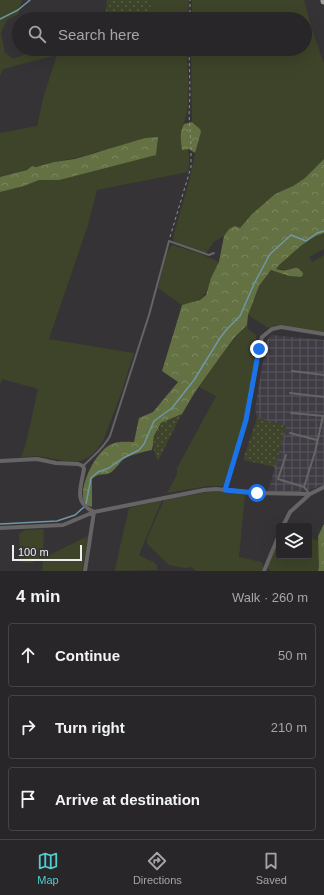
<!DOCTYPE html>
<meta charset="utf-8">
<style>
body{margin:0;font-family:Arial,sans-serif;background:#302e30;color:#f1f3f6}
.controls{position:absolute;right:12px;bottom:12px;display:grid;overflow:hidden;border-radius:4px;box-shadow:0 4px 16px #0002}
.controls button{width:36px;height:36px;display:grid;place-items:center;padding:0;border:0;border-bottom:1px solid #444345;background:#282628;color:#f1f3f6;font:20px sans-serif}
.scale{position:absolute;left:12px;bottom:10px;width:70px;box-sizing:border-box;padding-left:4px;border:2px solid #eeedef;border-top:0;font-size:11px;line-height:14px;white-space:nowrap;color:#eeedef;-webkit-text-stroke:3px #353336;paint-order:stroke}
.stop{position:absolute;width:12px;height:12px;margin:-9px;border:3px solid #1a73e8;border-radius:50%;background:#fff}
.stop.end{background:#1a73e8;border-color:#fff;box-shadow:0 1px 4px #0008}
.list{margin:0;padding:0;list-style:none}
h2{display:flex;justify-content:space-between;align-items:center;height:52px;margin:0;padding:0 16px;font-size:17px}
h2 small{font-size:13px;font-weight:400;color:#a5a5a8}
.list li{display:grid;grid-template-columns:26px 1fr auto;gap:12px;align-items:center;box-sizing:border-box;height:64px;margin:0 8px 8px;padding:0 8px;border:1px solid #444345;border-radius:4px}
.list b{display:block;font-size:15px;white-space:nowrap}
.list em{font-size:13px;font-style:normal;color:#a5a5a8}
.icon{flex:none;width:22px;height:22px;fill:none;stroke:currentColor;stroke-width:2;stroke-linecap:round;stroke-linejoin:round}
.map{position:relative;flex:none;width:324px;height:571px;overflow:hidden}
.search{position:absolute;background:#282628;box-shadow:0 4px 16px #0002;left:12px;right:12px;top:12px;height:44px;display:flex;align-items:center;gap:10px;box-sizing:border-box;padding:0 14px;border-radius:22px;color:#a5a5a8;font-size:15px}
.sheet{height:268px;background:#282628}
nav{display:flex;justify-content:space-around;align-items:center;box-sizing:border-box;height:56px;border-top:1px solid #444345;background:#282628;font-size:11px;color:#a5a5a8}
nav a{display:grid;justify-items:center;gap:2px}
nav .on{color:#52cdce}
.map>svg:first-child{display:block}
</style>
<div class="map">
<svg width="324" height="571" viewBox="0 0 324 571">
<defs>
<pattern id="industrial-grid" width="8" height="8" patternUnits="userSpaceOnUse"><rect width="8" height="8" fill="#403c44"/><path d="M0 4h8M4 0v8" fill="none" stroke="#5c585f"/></pattern>
<pattern id="forest-crowns" width="20" height="18" patternUnits="userSpaceOnUse"><rect width="20" height="18" fill="#647142"/><path d="M2 6a3 3 0 1 1 6 0M12 15a3 3 0 1 1 6 0" fill="none" stroke="#7a865e"/></pattern>
<pattern id="garden-dots" width="8" height="8" patternUnits="userSpaceOnUse"><rect width="8" height="8" fill="#3d4429"/><path d="M2 2h.1M6 6h.1" fill="none" stroke="#595f48" stroke-width="1.8" stroke-linecap="round"/></pattern>
</defs>
<rect width="100%" height="100%" fill="#353336"/>
<path fill="url(#industrial-grid)" d="M271,335L324,340V485L310,490L292,493L268,492L286,426L257,418L255,409L266,342Z"/>
<path fill="#3d4429" d="M0,0H22L18,14L7,20L1,33L5,53L13,59L40,49H187C187,71 193,110 181,128C188,147 191,152 188,172L97,190L88,225L49,339L134,353L121,394L103,441C83,473 67,459 37,456C32,456 27,457 21,457L26,443L38,389L2,379L0,386V192L24,186L39,180H59L99,169L98,151C83,157 69,159 54,162C46,163 40,168 32,166L27,170L0,177V133L37,126L44,95L57,55L3,69L0,76Z
M151,0H189L188,19H150Z
M192,0H304L312,29L324,64V159L305,178L293,186L275,194L252,214L240,228L229,229L224,236L214,242L206,253L177,243L173,240L174,234L190,178L200,129L192,121L191,49H305V19H192Z
M324,233V249L309,257L312,262L324,255V332L282,325H276L268,328L248,315L259,286L271,270L289,276L301,277L302,276L294,267L288,270L276,269L277,266C288,255 309,238 324,233Z
M173,245L201,254L219,262C215,270 207,295 200,299C195,303 188,304 182,305L158,288L167,252L171,246Z
M247,325L249,330L256,335V339L258,343L252,389L246,417L224,485L222,486H208L167,493L177,474V468L216,396L199,387L228,346Z
M212,491L230,492L245,495L239,557L261,562L263,564L262,571H196L192,567L184,568L169,565L149,546L147,543V539L164,500Z
M162,500L139,555C146,560 151,559 157,565V570L115,571C119,550 124,529 129,508Z
M44,529L43,558L31,563L20,562L19,533L26,530Z
M88,536L82,571H42L43,558Z
M309,537L319,541V567L318,571H270L267,567L279,538V556H309Z"/>
<path fill="url(#forest-crowns)" d="M192,122L200,129L201,132L195,153L189,149L182,150C181,141 179,132 184,124Z
M158,137L156,155L67,178L59,180H39L24,186L0,192V177L27,170L32,166L36,167L54,162L75,159L145,138Z
M324,159V233C307,238 292,254 279,265L276,269C280,270 284,271 287,270C296,268 296,265 303,273L302,276L301,277L289,276L271,270L259,286L248,315L247,325L235,337L228,346L195,392L182,414L161,423L154,436L152,450C143,452 132,454 124,459C119,463 116,469 110,473C103,476 100,472 92,479V507C89,506 85,505 84,502C78,486 97,449 112,444C118,441 128,442 134,442L139,418L153,412L178,382L162,371L180,312L182,305L200,300L206,295L211,278L219,262L224,236L229,229L235,226L240,228L252,214L275,194L293,186L305,178Z
M324,524V571H318L319,567L318,536Z"/>
<path fill="url(#garden-dots)" d="M107,0H151L150,19H105Z
M182,414L158,461C150,445 153,438 161,423Z
M257,418L286,426L275,467L243,460Z"/>
<g fill="none" stroke-linecap="round" stroke-linejoin="round">
<path stroke="#6e98a6" stroke-width="1.5" d="M0,19L18,10L30,0
M86,504L91,478L98,472L109,468L123,458L139,450L144,444L154,421L172,408L194,380L220,338L227,329L240,316L254,284L270,254L291,235L306,241L317,233L324,231
M0,524L57,521L75,515L84,507"/>
<path stroke="#939294" stroke-width="1" stroke-dasharray="3 3" stroke-linecap="butt" d="M190,19V0
M170,237L191,167V145L189,115L190,93L189,49"/>
<path stroke="#666464" stroke-width="2" d="M292,371L324,375
M290,393L324,397
M291,413L324,416
M290,433L317,440
M286,455L278,479L304,487
M83,466C93,456 104,448 110,436L149,315L169,241L209,255L214,253
M309,493L304,487L315,452L323,416"/>
<path stroke="#666464" stroke-width="4" d="M0,461L37,459L56,463L78,464L83,466L84,469C81,488 73,502 94,512
M225,490L246,420L259,349L262,337L272,329L281,327L324,334
M283,526L290,512L310,494L324,487
M0,528L63,525L94,512L204,490L216,489L257,493L310,494
M85,571L94,512
M264,571L279,535"/>
<path stroke="#a09c9c" stroke-width="7" d="M324,0V1"/>
</g>
<g fill="none" stroke-linecap="round" stroke-linejoin="round">
<path stroke="#1a73e8" stroke-width="5" d="M257,493L225,490L246,420L259,349"/>
</g>
</svg>
<div class="controls">
<button><svg class="icon" aria-label="layers" viewBox="0 0 24 24"><path d="M12 4l9 5-9 5-9-5zM3 14l9 5 9-5"/></svg></button>
</div>
<div class="scale">100 m</div>
<div class="stop" style="left:257px;top:493px"></div>
<div class="stop end" style="left:259px;top:349px"></div>
<div class="search"><svg class="icon" aria-label="search" viewBox="0 0 24 24"><circle cx="10" cy="10" r="6"/><path d="M15 15l6 6"/></svg>Search here</div>
</div>
<section class="sheet">
<h2>4 min<small>Walk · 260 m</small></h2>
<ul class="list">
<li><svg class="icon" aria-label="ahead" viewBox="0 0 24 24"><path d="M12 20V5M6 11l6-6 6 6"/></svg><div><b>Continue</b></div><em>50 m</em></li>
<li><svg class="icon" aria-label="right" viewBox="0 0 24 24"><path d="M7 20v-9h11M14 6l5 5-5 5"/></svg><div><b>Turn right</b></div><em>210 m</em></li>
<li><svg class="icon" aria-label="arrive" viewBox="0 0 24 24"><path d="M6 21V4h12l-3 4 3 4H6"/></svg><div><b>Arrive at destination</b></div></li>
</ul>
</section>
<nav>
<a class="on"><svg class="icon" aria-label="map" viewBox="0 0 24 24"><path d="M3 6l6-2 6 2 6-2v14l-6 2-6-2-6 2zM9 4v14M15 6v14"/></svg>Map</a>
<a><svg class="icon" aria-label="directions" viewBox="0 0 24 24"><path d="M12 3l9 9-9 9-9-9zM9 14v-3h6M13 9l2 2-2 2"/></svg>Directions</a>
<a><svg class="icon" aria-label="saved" viewBox="0 0 24 24"><path d="M7 4h10v16l-5-4-5 4z"/></svg>Saved</a>
</nav>
